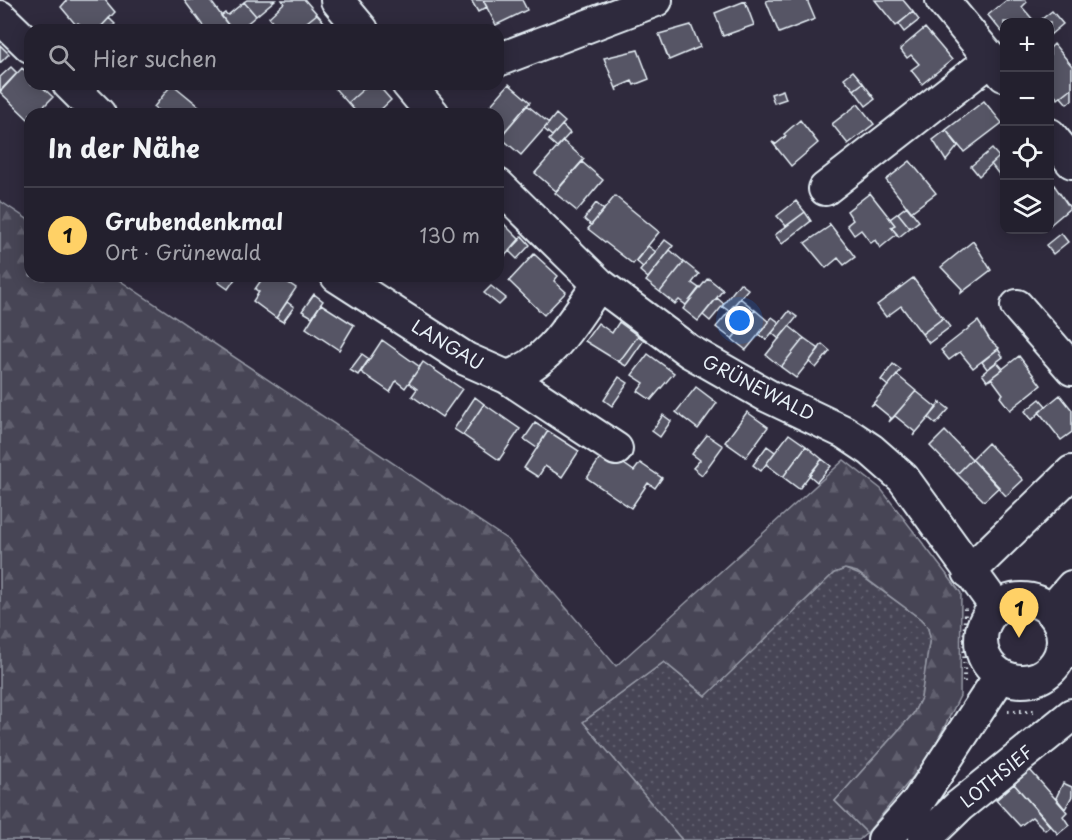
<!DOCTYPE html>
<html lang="de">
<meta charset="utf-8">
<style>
body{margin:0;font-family:"Playpen Sans",sans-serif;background:#2f2d3a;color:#f1f3f6}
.controls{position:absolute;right:18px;top:18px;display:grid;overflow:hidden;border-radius:12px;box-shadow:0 3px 15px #0003}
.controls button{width:54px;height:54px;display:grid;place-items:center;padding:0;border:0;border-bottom:2px solid #403e4a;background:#23202e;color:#f1f3f6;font:30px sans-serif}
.you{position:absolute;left:740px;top:321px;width:21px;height:21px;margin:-15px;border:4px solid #fff;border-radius:50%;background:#1a73e8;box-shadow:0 0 0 9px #1a73e833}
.badge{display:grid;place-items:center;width:39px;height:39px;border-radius:50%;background:#ffd166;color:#111;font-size:20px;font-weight:700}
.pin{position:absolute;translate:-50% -50px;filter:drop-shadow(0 2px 3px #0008)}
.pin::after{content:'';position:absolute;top:32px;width:21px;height:18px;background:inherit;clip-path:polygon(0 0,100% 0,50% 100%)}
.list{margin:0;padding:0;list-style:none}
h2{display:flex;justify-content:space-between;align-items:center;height:78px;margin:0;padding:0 24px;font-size:26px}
h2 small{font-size:20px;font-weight:400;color:#a3a3aa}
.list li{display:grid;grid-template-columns:39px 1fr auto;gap:18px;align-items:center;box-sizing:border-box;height:96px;padding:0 24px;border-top:2px solid #403e4a}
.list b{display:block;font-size:22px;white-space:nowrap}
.list p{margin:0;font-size:20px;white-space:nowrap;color:#a3a3aa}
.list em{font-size:20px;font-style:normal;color:#a3a3aa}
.icon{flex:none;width:33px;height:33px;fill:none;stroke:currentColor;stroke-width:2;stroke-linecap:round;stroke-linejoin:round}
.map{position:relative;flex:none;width:1072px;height:840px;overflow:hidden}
.search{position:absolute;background:#23202e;box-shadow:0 3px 15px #0003;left:24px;top:24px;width:480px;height:66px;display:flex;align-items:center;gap:15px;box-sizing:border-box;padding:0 21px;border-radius:18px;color:#a3a3aa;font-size:22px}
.panel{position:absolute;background:#23202e;box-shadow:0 3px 15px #0003;left:24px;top:108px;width:480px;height:174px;border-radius:18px}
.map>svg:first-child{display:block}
</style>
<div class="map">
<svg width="1072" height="840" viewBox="0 0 1072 840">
<defs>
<pattern id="grass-dots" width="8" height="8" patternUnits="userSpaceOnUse" patternTransform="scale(1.5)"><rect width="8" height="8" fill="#464455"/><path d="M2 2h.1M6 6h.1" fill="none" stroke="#615f6e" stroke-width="1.8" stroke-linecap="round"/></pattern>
<pattern id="forest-firs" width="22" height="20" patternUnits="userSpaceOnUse" patternTransform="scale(1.5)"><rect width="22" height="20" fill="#464455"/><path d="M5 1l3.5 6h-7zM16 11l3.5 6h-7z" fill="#615f6e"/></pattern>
</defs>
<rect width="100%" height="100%" fill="#2f2a3d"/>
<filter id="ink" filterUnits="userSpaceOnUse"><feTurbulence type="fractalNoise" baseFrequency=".0167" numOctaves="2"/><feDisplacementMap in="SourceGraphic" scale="12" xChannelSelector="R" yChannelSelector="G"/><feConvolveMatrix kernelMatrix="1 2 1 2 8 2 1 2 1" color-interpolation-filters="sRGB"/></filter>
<g filter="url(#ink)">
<path fill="url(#grass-dots)" stroke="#979aa6" stroke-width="1.5" d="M845,569L860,575L922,620L928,628L930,637L921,698L913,714L835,801L867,833L859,840H682L583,722L664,662L705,696L834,573Z"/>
<path fill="url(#forest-firs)" stroke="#979aa6" stroke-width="1.5" d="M0,201L30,221V276H113L508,540L616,666L844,460L881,489L961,593L960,696L929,757L867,833L835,801L913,714L921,698L930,637L928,628L922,620L857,572L845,569L834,573L706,696L664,662L583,722L682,840H0Z"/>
<path fill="#575565" stroke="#e8f1f8" stroke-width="1.5" d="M67,0H105L115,12L98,30H88L78,23L76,25L61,7Z
M184,0H210L232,30H206Z
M247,0H275L256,16L244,2Z
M282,0H305L317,14L297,30H279L269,17L284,3Z
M471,0H483L487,7L478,12Z
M483,0H522L527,10L496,25Z
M769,0H807L815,19L779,33L766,1Z
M875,0H903L913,12L896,26Z
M1007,0H1025L1027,2L1022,7L1035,22H1004V33L1001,31L988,15Z
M745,1L754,25L723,36L715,13Z
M244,2L256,16L245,25L232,30L221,16L225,13L228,15Z
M1052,11L1063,24L1050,35V22H1038Z
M913,12L919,20L904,32L898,24Z
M317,14L331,30H297Z
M109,18L115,24L109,30H98Z
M691,25L700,47L669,60L659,34Z
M925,28L952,60L922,84L911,70L919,64L911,55L907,58L900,49Z
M1054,44L1072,66V88L1058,99L1050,89V48Z
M0,45L9,54L0,63Z
M638,50L649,79L634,85L632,81L616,88L617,91L604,58Z
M11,67L17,73L0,91V77Z
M22,68L30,75V84H39L53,97L36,114H30V121L0,92Z
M853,71L863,83L854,90L844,78Z
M863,83L875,99L866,106L854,90Z
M172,84L200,107L195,114H162L154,107Z
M331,84H369L348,103Z
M369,84H377L391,100L376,114H358L348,103Z
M509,84L530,102L502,135L498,132V114H483Z
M1072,88V100L1067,104L1061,97Z
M783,90L786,99L774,103L771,94Z
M984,101L1002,123L964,152L946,130Z
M858,104L874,124L848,144L832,124Z
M527,105L549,123L521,155L500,137Z
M556,114L565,122L552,136L544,129Z
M800,120L818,143L791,166L772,142L776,144L786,136L784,134Z
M562,125L570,133L557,147L549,140Z
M946,130L958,146L946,161L933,140Z
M563,141L584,159L556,191L535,173Z
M992,149L999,157L979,176L971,166Z
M1004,153V181L991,164Z
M910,161L936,193L911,212L886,180Z
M582,162L603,180L577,211L555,193Z
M1054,185L1070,208L1050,225V189Z
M870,193L895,225L891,227L897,234L880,248L875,240L871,243L861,230L854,235L847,225L853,220L847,211Z
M615,196L659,232L633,264L588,229Z
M796,201L805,212L786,226L777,216Z
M596,203L604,210L591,225L584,219Z
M907,206L919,221L910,228L898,213Z
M805,212L811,221L782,244L775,235Z
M898,213L910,228L899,237L891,227L895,225L890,219Z
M498,218L520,240L498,263Z
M829,223L855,257L844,265L838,258L826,268L805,243L830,226Z
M1061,233L1068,242L1053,254L1046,245Z
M522,236L530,245L517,259L509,251Z
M665,240L673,246L648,278L640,271Z
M973,241L991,270L961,293L962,289L941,267Z
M648,246L656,252L643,267L636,261Z
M670,250L684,262L660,292L646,281Z
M534,254L558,276L554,281L566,292L544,315L509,281Z
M684,262L699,274L692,283L699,288L686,305L679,300L675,304L660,292Z
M225,276H237L228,289L218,282Z
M264,276H278L296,288L276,318L253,301L259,292L255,289Z
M708,278L723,290L698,321L683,309Z
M913,278L943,318L922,334L901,306L886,317L877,305Z
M740,283L748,289L729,311L722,306Z
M491,286L506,298L499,305L484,293Z
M314,294L323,301L312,317L302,311Z
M717,298L724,304L710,321L703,315Z
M740,298L755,310L732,339L716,327Z
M287,302L294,307L283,322L276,318Z
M321,304L354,325L339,350L306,328Z
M755,310L769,322L746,350L732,339Z
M789,311L797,317L779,339L772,333Z
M772,317L780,323L766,340L759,334Z
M943,318L950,327L929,343L922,334Z
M978,321L990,340L999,348L973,368L960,352L949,360L941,350Z
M619,322L638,336L619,362L585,341L598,323L612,333Z
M789,326L804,338L781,367L766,355Z
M638,336L644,340L626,366L619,362Z
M804,338L819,349L796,378L781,367Z
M382,340L420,367L405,388L396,381L390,392L361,372Z
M822,344L830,351L816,368L809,362Z
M998,349L1003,357L987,369L982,362Z
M362,354L369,359L358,375L350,370Z
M648,354L674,373L651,400L638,391L644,383L632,375Z
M1019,356L1041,385L1010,410L1000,397L1003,394L992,379L987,381Z
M423,362L462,389L442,417L412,396L417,389L409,383Z
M997,362L1003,369L987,381L982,374Z
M893,364L901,370L888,386L881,380Z
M897,375L916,391L889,422L891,418L874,404L871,406Z
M619,377L628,383L612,406L604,400Z
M696,387L717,403L698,429L676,412Z
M916,391L937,408L913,436L915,432L895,416L891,420Z
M1060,395L1072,410V432L1061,440L1039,412Z
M475,397L484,404L463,435L454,429Z
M1040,399L1046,406L1032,420L1025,411Z
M940,402L949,409L936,424L929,418Z
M484,404L520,429L499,460L463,435Z
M747,412L768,427L746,457L725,442Z
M663,415L671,421L660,437L652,431Z
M535,423L548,431L537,448L524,439Z
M548,431L579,451L562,477L545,466L538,477L524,468Z
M945,431L972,459L957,474L930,446Z
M789,434L806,446L783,477L766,464Z
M707,435L723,446L702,475L693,468L700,460L692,454Z
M988,443L1023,480L1006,496L972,459Z
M767,446L775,452L761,471L753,465Z
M806,446L822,459L799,489L783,477Z
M605,451L634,471L640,463L662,478L655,488L648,483L631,508L587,478Z
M822,459L831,466L817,482L809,475Z
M972,459L999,487L984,501L957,474Z
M1030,770L1067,812L1063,816L1069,825L1058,834L1014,784Z
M1063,783L1072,787V796L1065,809L1056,798Z
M1014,784L1050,826L1045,830L1032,817L1020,826L996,800Z"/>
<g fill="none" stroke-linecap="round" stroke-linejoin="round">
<defs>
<path id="minor" d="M337,0L362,30
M942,0L1004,75
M0,17L30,46
M498,60L656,0
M69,84L99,114
M408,84L433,114
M1050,135L1072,162
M498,185L599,284L689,351L768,396L844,432L871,450L903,478L997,608
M825,189L992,59
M337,276L466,359L507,377C551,363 573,320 599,284
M1017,306L1072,369
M507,377L616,449
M969,572L1072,472
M981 640a41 41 0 1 1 82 0a41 41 0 1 1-82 0Z
M1051,611L1072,587
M884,840L917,803L1001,675
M924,840L959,806L1072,715"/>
</defs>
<use href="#minor" stroke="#e8f1f8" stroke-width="36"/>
<path stroke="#e8f1f8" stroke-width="4" stroke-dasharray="1.5 4.5" stroke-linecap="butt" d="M1013,584L1030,587L1038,585
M964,682L965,608
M1008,711H1036"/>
<use href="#minor" stroke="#2f2a3d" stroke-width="32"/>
</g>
</g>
<g text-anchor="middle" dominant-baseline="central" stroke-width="4.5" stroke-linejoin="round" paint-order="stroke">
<g font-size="18" fill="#e8f1f8" stroke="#2f2a3d">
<text transform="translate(448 344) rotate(31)">LANGAU</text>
<text transform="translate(759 387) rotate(27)">GRÜNEWALD</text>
<text transform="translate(996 776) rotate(-39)">LOTHSIEF</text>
</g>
</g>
</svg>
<div class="controls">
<button>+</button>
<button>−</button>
<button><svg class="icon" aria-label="locate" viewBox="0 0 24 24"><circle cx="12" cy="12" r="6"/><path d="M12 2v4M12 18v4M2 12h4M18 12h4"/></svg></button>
<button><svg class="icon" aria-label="layers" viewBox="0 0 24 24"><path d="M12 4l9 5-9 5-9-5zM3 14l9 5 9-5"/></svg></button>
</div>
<div class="you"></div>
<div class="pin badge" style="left:1019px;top:638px">1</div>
<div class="search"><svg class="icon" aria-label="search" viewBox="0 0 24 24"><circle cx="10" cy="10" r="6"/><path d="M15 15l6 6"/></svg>Hier suchen</div>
<section class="panel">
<h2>In der Nähe<small></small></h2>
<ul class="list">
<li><span class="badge">1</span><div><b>Grubendenkmal</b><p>Ort · Grünewald</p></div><em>130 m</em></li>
</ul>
</section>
</div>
